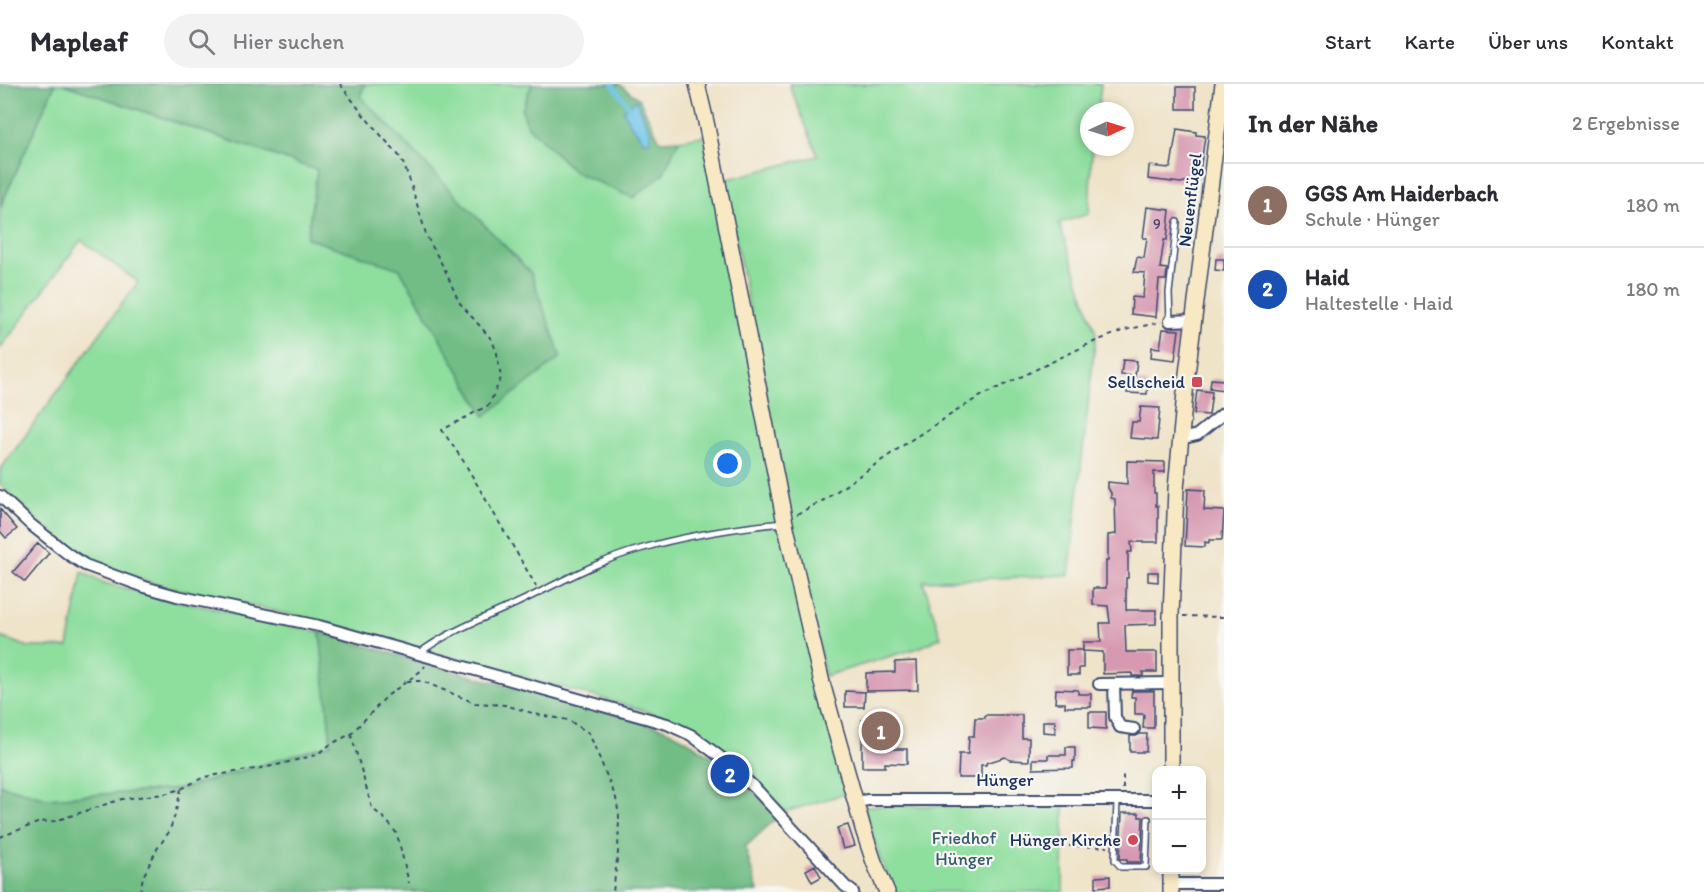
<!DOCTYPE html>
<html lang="de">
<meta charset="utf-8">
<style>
body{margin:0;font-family:Itim,sans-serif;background:#f2f2f3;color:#2b2b33}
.controls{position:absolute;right:18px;bottom:18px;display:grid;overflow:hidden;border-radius:12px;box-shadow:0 3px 9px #0003}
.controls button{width:54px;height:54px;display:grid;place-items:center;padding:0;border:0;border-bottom:2px solid #e1e1e2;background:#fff;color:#2b2b33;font:30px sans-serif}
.compass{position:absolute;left:1080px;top:18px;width:54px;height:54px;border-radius:50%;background:#fff;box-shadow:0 3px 9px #0003;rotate:86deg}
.you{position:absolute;left:728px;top:380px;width:21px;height:21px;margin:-15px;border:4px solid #fff;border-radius:50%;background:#1a73e8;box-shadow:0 0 0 9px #1a73e833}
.badge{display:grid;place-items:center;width:39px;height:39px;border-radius:50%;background:#7c3aed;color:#fff;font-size:20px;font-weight:700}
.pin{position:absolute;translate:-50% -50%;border:3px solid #fff;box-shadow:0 2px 6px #0006}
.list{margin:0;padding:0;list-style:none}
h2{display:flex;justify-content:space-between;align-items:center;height:78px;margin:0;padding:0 24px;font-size:26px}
h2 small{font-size:20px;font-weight:400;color:#7c7c81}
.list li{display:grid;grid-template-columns:39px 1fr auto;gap:18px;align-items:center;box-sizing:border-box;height:84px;padding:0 24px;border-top:2px solid #e1e1e2}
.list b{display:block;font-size:22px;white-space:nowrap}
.list p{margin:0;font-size:20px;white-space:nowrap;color:#7c7c81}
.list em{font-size:20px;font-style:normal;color:#7c7c81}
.icon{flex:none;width:33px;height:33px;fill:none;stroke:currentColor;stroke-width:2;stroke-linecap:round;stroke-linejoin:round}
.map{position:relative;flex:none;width:1224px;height:808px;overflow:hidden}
header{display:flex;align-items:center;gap:36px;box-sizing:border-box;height:84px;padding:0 30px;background:#fff;border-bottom:2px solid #e1e1e2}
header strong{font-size:28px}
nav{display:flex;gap:33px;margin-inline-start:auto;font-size:21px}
.search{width:420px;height:54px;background:#f2f2f3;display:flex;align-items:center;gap:15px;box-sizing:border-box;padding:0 21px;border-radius:33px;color:#7c7c81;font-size:22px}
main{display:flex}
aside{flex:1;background:#fff}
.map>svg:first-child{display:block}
</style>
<header>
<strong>Mapleaf</strong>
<div class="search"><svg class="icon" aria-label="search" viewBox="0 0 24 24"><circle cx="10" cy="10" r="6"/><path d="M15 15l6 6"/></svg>Hier suchen</div>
<nav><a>Start</a><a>Karte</a><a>Über uns</a><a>Kontakt</a></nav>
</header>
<main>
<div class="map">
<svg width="1224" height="808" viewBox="0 0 1224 808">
<rect width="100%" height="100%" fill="#f6f6f2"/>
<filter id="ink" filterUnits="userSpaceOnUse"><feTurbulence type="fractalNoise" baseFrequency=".0167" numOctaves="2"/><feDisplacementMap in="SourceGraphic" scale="12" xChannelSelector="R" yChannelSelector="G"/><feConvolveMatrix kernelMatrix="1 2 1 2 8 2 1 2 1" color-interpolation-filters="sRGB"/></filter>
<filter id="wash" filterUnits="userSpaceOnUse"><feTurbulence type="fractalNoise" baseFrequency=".008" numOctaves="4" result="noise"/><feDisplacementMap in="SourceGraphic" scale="24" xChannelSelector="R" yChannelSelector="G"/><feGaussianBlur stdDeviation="1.35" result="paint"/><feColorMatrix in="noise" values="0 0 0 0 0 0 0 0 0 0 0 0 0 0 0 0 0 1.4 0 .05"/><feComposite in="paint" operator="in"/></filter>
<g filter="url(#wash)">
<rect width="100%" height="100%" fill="#efe3c8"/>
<path fill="#8ede9e" stroke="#54867e" stroke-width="1.5" d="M55,0H63L317,86L307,154L400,185L485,332L360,12L365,0H532L522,26L663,90L679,56L703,52L847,709L785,728L733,673L690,642L626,621L319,537L147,498L85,474L43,441L0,401V386L138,198L81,156L0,265V124Z
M789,0H1101L1098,27H1089V63H1092L1089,130L1059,139L1096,249L1069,491L923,497L941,553L921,563L825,592L789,426L724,96L818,72Z
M82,488L104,499L179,517L320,548L332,660L181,705L47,714L0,701V553L29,563H68Z
M868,722H1064L1063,808H895L880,775L864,725Z"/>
<path fill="#72bd85" stroke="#467672" stroke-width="1.5" d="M0,0H55L0,124Z
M63,0H365L360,12L531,189L561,273L485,332L400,185L307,154L317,86Z
M532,0H619L639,15L660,57L679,56L663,90L633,114L575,88L527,41L522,26Z
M320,548L431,581L636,636C646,639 657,642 667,646C710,666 746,699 778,733L745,763L758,808H0V701L47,714L181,705L331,660Z"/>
<path fill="#6bc3e9" stroke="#4379a4" stroke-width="1.5" d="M636,16L651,50L650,57H644L630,40L623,26Z"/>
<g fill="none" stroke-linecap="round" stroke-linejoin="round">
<path stroke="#6bc3e9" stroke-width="4" d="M612,0L629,22"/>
</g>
<g id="blocks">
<path fill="#d799b1" d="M1177,3H1195V25H1177Z
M1177,45L1196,48V51L1205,52L1199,94L1181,99L1148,95L1149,82L1170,84L1171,82Z
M1147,123L1170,126L1167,156H1164L1160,184L1167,185L1166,196H1159L1156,233L1131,230L1132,213L1143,214L1145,189L1134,188L1137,173L1144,174L1147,154H1143Z
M1216,175H1224V187L1215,186Z
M1163,245L1179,246L1175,276L1151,273L1152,263L1160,264Z
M1123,276L1137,277L1135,292L1121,291Z
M1211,295L1224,296V306L1210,304Z
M1127,297L1148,299L1147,310L1127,309Z
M1197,306L1212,308L1209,331L1194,330Z
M1141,323L1160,324L1157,356L1130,354L1132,338H1139Z
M1127,377L1165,378V388H1154V409H1156V422H1158V458H1131L1132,468H1128V494H1126V526H1156V540L1125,541L1126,568H1157V588H1143V592H1132V589L1103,590V568L1083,567V558H1101L1100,539H1110L1108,522L1093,521V504H1106V477H1108V451L1116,450L1115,415L1111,414V409L1108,404V398L1127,400Z
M1188,405L1205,406L1204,426L1224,427L1222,456H1209V459L1205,458V463L1185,462Z
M0,425L17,445L6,454L0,447Z
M38,459L49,469L25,498L13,488Z
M1148,488H1158V498L1148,497Z
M1067,566H1083V584H1079V591H1067Z
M917,577L918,606L866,607V589L895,588V578Z
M1056,605L1078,606V610H1091V623H1065V619H1055Z
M845,607L865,608L864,623H845Z
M1132,607H1154V644H1143L1144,630H1135V613H1131Z
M1089,628H1106V645L1089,644Z
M985,631H1022V654H1029V677L1010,676L1005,673L986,679V681H981V694H958L959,670H968L969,652H974L975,634H985Z
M862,636H885V665H907V680L885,679V683H862Z
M1043,637H1055V649L1043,648Z
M1140,650H1147L1146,668H1130V652H1136Z
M1066,663H1075V677H1073V684L1033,685V675H1048V671H1066Z
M1122,729H1139V733H1143L1141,778H1127V775H1120Z
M848,741L855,762L843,765L837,744Z
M815,781L821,793L812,798L806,786Z
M1110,792V802L1096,803V793Z"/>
</g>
</g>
<g filter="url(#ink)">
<use href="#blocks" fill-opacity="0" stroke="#3b4a6e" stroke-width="1.5"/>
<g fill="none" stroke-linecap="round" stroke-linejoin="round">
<defs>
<path id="lane" d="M1170,237L1169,209L1177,138
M418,570C447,548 482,535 515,520C556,501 596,477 640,465C687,451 735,444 783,439
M1117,717L1115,776L1121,783H1146L1148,735"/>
<path id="street" d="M1170,237L1194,236
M1180,355L1197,351L1224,329
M0,412L30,440L68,470L85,481L145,503L177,512L319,542L667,640L691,651L719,672L735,686L755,704L845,802L853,808
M1099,600L1170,599
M1114,600L1115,633L1120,643L1134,645
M854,718L868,716H1156
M1171,800H1224"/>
<path id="secondary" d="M697,0L706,38L785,439L822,599L864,748L874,778L887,808
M1171,686V532L1176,405L1186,298L1223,0
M1171,808V786"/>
</defs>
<use href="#lane" stroke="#3b4a6e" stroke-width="8"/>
<use href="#street" stroke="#3b4a6e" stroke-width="14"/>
<use href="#secondary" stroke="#3b4a6e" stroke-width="18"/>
<path stroke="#3b4a6e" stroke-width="2" stroke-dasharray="4.5 4.5" stroke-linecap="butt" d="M340,0L365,33L401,74L409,94L427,153L445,186L459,218L492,256L497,269L501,294L489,321L442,346L464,378L536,502
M797,430L824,416L911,356L977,314L1091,259L1125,246L1161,238
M1183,532L1224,533
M407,597H422L475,619L505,621L539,631L568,636L589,649L616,714L619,732L618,768L613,808
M351,650L372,724L387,737L397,750L409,799
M1123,705V690
M0,753L40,738L55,737L122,715L164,710L181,705L204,693L273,682L316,671L331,660L351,650L387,612L422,586L425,582
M1069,762L1108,763
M140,808L143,793L157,765L169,748L175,731L181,705"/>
<use href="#lane" stroke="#fff" stroke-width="5"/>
<use href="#street" stroke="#fff" stroke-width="10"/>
<use href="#secondary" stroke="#f8e8c3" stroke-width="15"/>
</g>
</g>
<g fill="#d1495b" stroke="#f6f6f2" stroke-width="2">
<rect x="1191" y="292" width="12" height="12" rx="3"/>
<circle cx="1133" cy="756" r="6"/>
</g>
<g text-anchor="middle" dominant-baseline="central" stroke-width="4.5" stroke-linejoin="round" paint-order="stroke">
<g font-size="15" fill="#4a4a73">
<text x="1157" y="140">9</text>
</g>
<g font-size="18" fill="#1b2f5e" stroke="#f6f6f2">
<text transform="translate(1190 116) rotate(-83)">Neuenflügel</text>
<text x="1005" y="696">Hünger</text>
</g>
<g font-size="18" fill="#1b2f5e" stroke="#f6f6f2" text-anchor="end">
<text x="1185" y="298">Sellscheid</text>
<text x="1121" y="756">Hünger Kirche</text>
</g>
<g font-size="18" fill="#385b6e" stroke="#f6f6f2">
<text x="964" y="754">Friedhof<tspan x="964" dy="21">Hünger</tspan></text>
</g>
</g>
</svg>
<div class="controls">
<button>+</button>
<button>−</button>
</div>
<svg class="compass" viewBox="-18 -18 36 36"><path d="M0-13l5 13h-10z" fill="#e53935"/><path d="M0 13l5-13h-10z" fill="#7c7c81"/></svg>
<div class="you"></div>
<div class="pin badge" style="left:881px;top:647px;background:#8d6e63">1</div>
<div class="pin badge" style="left:730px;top:690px;background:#1a4fb4">2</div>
</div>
<aside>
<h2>In der Nähe<small>2 Ergebnisse</small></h2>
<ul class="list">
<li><span class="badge" style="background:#8d6e63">1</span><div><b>GGS Am Haiderbach</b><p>Schule · Hünger</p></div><em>180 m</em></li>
<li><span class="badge" style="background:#1a4fb4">2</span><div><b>Haid</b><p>Haltestelle · Haid</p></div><em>180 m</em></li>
</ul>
</aside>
</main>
